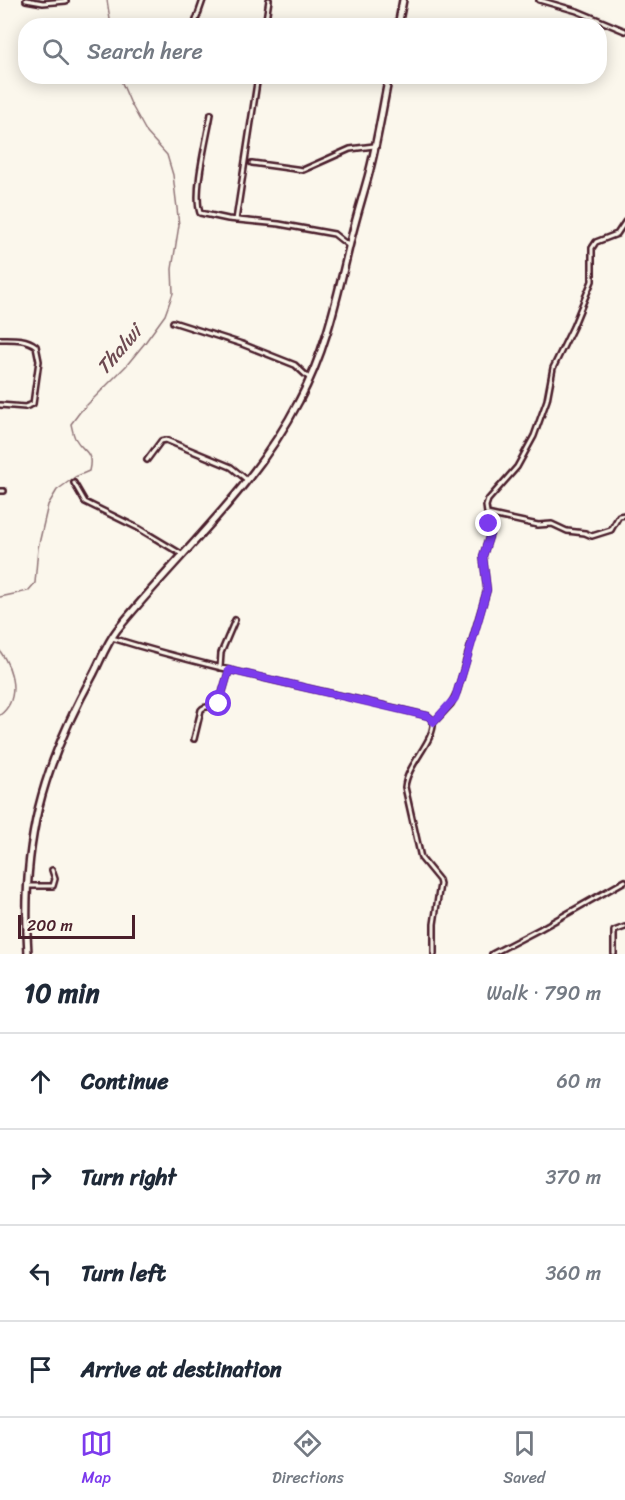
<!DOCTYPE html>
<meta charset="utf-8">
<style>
body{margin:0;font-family:Sriracha,sans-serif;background:#f6f6f7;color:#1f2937}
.scale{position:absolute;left:18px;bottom:15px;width:117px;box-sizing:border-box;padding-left:6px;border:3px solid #4a1f2b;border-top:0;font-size:16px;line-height:21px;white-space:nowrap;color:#4a1f2b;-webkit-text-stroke:4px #fbf7ec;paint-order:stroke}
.stop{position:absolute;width:18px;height:18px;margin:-14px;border:4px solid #7c3aed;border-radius:50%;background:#fff}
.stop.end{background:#7c3aed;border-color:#fff;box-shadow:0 2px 6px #0008}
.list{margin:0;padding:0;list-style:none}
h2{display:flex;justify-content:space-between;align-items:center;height:78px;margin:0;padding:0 24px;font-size:26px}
h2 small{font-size:20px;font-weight:400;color:#747a83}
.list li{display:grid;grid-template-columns:39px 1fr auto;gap:18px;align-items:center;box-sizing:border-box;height:96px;padding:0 24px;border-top:2px solid #e0e1e3}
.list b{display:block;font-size:22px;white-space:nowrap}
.list em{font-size:20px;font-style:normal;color:#747a83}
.icon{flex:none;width:33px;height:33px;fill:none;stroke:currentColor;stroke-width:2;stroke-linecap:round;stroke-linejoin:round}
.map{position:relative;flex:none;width:625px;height:954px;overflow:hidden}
.search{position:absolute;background:#fff;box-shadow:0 3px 15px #0003;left:18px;right:18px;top:18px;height:66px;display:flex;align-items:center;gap:15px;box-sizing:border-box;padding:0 21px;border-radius:24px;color:#747a83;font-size:22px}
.sheet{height:462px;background:#fff}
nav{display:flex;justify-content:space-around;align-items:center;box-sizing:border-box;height:84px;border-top:2px solid #e0e1e3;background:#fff;font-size:16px;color:#747a83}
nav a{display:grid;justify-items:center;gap:3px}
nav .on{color:#7c3aed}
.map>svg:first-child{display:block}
</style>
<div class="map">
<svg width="625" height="954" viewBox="0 0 625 954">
<rect width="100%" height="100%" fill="#fbf7ec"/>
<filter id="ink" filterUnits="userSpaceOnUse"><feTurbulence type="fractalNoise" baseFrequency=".0167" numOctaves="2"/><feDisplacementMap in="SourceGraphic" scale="12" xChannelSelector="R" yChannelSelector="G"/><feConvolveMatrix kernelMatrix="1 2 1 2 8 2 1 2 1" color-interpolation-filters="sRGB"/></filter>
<g filter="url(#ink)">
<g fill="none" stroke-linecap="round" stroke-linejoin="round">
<path stroke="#907477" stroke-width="1.5" d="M107,0L111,26
M0,597L28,591L35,583L38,548L48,505L57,490L75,477L89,471C94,450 83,453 75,438C73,434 72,428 71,424L80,412L126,366L144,344L165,315L173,293L172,269L179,225L173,175L167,155L147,133L131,104L119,76
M0,651C13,669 21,699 0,715"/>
<defs>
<path id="minor" d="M26,0L43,3L66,1
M539,0L577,11L625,31
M194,26L203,0
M265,26L269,0
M211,114C207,138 193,191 200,213L228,219L279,224L334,234L349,246
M252,163L303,170L350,149L374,146
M236,220L258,76
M173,322L242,344L295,365L309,378
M0,339C13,339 26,338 36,346L39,361L33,404L25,407L0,405
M147,460L161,441L166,440L231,467L247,480
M74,483L85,502L138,528L183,555
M0,491H4
M487,514L538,525L552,524L567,531L585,533L592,536L611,530L619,516L625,515
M112,638C215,670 323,690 428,716L433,720C436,740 407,764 405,787L421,858L439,880L440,884L434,924V954
M220,668L221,653L235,620
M434,722L451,704L457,692L487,590L483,556L490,534L486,506L488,500L517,467L534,436L547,400L553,368L573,327L592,281V248L596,242L617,234L625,222
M194,739L201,710C206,704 214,709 219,704L229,670
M27,886H53L55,879L52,870
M492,954L540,929L625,881
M614,954V931L625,927"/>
<path id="trunk" d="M398,26L403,0
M28,954C21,844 41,769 94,673C101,659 107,643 117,630C178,554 254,489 299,401C326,351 337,297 350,243C355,221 362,199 368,177C377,144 382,110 389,76"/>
</defs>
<use href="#minor" stroke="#4a1f2b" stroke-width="8"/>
<use href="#trunk" stroke="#4a1f2b" stroke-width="10"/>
<use href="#minor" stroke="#fbf7ec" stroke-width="3"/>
<use href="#trunk" stroke="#fbf7ec" stroke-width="5"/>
</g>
</g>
<g fill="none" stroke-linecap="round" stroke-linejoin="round" filter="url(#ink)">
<path stroke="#7c3aed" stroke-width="8" d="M219,704L229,670L428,716L434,722L455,698L470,649L487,590L483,556L490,534L489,524"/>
</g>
<g text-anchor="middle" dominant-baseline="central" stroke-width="6" stroke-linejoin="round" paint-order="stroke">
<g font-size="20" font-style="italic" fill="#6d4a51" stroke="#fbf7ec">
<text transform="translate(119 350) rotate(-49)">Thalwi</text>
</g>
</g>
</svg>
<div class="scale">200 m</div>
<div class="stop" style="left:219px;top:704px"></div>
<div class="stop end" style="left:489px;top:524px"></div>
<div class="search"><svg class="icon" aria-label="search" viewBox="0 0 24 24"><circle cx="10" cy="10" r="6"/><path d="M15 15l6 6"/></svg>Search here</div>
</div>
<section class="sheet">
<h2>10 min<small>Walk · 790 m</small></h2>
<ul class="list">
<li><svg class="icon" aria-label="ahead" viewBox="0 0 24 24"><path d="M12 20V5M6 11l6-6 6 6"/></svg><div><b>Continue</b></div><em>60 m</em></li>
<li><svg class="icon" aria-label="right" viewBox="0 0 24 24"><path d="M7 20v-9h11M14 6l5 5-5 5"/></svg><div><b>Turn right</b></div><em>370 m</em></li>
<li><svg class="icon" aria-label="left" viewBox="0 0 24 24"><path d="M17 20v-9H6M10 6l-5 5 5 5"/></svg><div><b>Turn left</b></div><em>360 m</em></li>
<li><svg class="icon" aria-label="arrive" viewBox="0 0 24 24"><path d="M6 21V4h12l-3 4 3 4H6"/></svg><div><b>Arrive at destination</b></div></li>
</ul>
</section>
<nav>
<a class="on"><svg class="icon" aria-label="map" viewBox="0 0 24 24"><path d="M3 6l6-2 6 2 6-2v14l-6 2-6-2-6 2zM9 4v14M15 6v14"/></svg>Map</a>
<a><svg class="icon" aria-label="directions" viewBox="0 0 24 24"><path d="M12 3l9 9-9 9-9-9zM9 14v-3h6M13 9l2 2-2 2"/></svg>Directions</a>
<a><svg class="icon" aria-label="saved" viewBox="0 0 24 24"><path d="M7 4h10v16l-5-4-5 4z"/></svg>Saved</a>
</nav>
